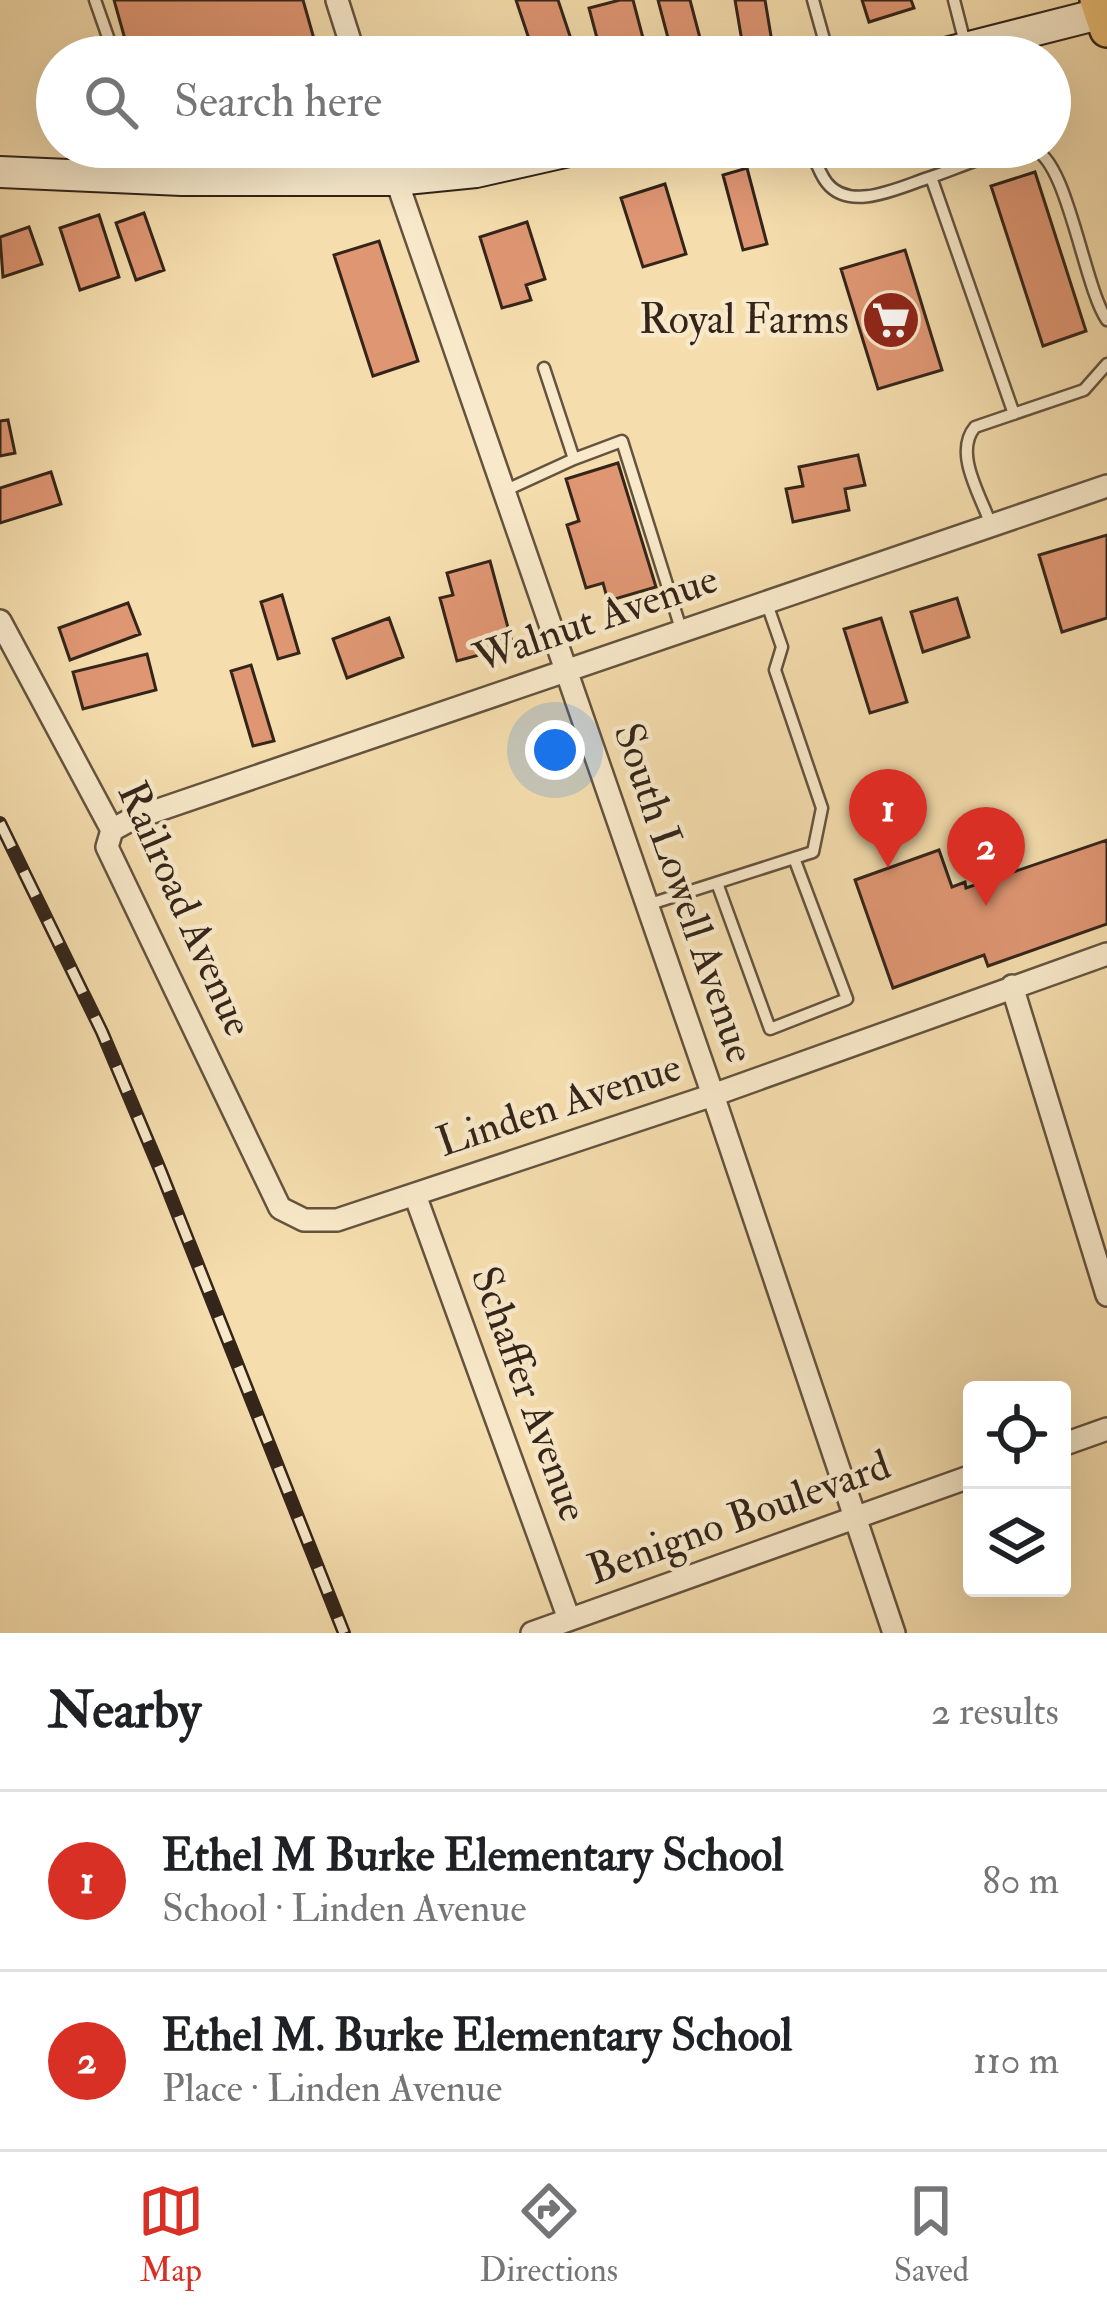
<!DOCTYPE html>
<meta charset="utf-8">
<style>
body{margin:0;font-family:"IM FELL Double Pica",serif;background:#f2f2f2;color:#202124}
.controls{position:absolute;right:36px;bottom:36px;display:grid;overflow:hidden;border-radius:12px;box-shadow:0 12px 48px #0002}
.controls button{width:108px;height:108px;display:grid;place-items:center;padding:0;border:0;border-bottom:3px solid #e0e0e0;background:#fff;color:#202124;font:60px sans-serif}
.you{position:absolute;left:555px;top:750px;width:42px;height:42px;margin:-30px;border:9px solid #fff;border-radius:50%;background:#1a73e8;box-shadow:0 0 0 18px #1a73e833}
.badge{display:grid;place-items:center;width:78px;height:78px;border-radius:50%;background:#d93025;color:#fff;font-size:39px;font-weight:700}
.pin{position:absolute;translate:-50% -99px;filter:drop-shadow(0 3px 6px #0008)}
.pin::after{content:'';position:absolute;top:63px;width:42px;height:36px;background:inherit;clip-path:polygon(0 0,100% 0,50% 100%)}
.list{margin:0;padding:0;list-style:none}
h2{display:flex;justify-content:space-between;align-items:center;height:156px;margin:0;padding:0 48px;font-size:51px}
h2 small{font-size:39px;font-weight:400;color:#757577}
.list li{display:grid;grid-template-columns:78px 1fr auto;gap:36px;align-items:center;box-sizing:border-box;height:180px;padding:0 48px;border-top:3px solid #e0e0e0}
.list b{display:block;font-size:45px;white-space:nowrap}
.list p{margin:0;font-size:39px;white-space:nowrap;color:#757577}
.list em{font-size:39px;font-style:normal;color:#757577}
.icon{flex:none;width:66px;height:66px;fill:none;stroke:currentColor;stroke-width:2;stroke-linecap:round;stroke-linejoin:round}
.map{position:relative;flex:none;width:1107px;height:1633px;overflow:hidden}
.search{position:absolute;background:#fff;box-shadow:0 12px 48px #0002;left:36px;right:36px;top:36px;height:132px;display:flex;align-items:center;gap:30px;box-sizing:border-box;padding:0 42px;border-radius:66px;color:#757577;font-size:45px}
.sheet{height:516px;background:#fff}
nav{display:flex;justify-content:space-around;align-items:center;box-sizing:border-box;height:168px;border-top:3px solid #e0e0e0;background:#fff;font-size:33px;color:#757577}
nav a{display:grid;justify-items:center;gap:6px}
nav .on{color:#d93025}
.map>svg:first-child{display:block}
</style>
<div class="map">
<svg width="1107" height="1633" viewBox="0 0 1107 1633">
<rect width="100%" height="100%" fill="#f5ddad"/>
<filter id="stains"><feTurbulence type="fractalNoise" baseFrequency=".00167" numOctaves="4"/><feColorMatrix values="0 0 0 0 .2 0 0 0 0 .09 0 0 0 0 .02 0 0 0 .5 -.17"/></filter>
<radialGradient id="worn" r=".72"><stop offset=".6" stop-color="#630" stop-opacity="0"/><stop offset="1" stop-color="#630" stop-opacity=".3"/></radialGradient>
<path fill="#df9673" stroke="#34251a" stroke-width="3" d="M114,0H303L318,53L303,57H130Z
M516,0H558L577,57H535Z
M620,0H633L648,57H602L589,8Z
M658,0H690L705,57H673Z
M735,0H765L773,48L744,53Z
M862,0H911L914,8L869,22Z
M747,168L767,244L743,250L723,175Z
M1035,172L1086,331L1043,346L991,186Z
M665,184L686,254L643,267L621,198Z
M144,213L164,270L136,280L116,223Z
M99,215L119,277L80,290L60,228Z
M527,222L545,279L526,285L531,300L502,308L480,237Z
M29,227L42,264L3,277L0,237Z
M379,241L418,361L373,376L334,255Z
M905,250L942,370L878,389L841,269Z
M8,420L15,453L0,456V421Z
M858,455L865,485L845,489L849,510L793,522L786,489L803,486L799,467Z
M618,463L656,587L608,601L603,583L586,588L567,525L579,521L566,479Z
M51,472L61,504L0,523V488Z
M1107,535V618L1062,632L1039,555Z
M490,561L513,646L457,661L440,598L453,595L447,573Z
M282,595L299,653L278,659L261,602Z
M957,598L969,637L923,652L911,612Z
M128,603L140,634L70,660L59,628Z
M389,618L403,657L347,678L333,639Z
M881,618L907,702L870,713L844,629Z
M147,654L156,690L83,709L73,672Z
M251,665L274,741L253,746L231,671Z
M1107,840V924L988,966L984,955L893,988L855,880L939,850L952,887L965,882L966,888Z"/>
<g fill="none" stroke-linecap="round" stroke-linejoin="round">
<defs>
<path id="service" d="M95,0L115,57
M813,0L829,57
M954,0L965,43
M145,147L153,176
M810,147C815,159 819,173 827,183C851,213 902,186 931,177L1014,414
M183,176L187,147
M931,177C954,170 1009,144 1032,149C1067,156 1084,288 1107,320
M574,459L622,441L681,629
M502,492L574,459L544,368
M991,525C981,496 953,453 975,427L1084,390L1107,364
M717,883L770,1029L847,999L794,858
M647,905L813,852L822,808L775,670L782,647L767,604"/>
<path id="minor" d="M337,0L355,57
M385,147L713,1095L894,1633
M0,621L112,830L107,847L280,1208L304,1220H337L713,1095L1107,954
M112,830L132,819L1107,486
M1012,986L1107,1295
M415,1195L569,1619
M1062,1445L1107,1429
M532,1633L972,1476"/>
<path id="secondary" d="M930,57L1107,12
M0,172L182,180H396L476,172L587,147"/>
<path id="primary" d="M1097,0L1107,30"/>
</defs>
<use href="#service" stroke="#64533f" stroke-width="15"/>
<use href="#minor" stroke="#64533f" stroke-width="26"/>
<use href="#secondary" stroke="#34251a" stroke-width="34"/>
<use href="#primary" stroke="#34251a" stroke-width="38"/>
<use href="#service" stroke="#f8e9ca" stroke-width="10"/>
<use href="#minor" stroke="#f8e9ca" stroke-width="21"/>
<use href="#secondary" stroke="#f8e9ca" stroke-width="30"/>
<use href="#primary" stroke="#eabe76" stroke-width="33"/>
<defs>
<path id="rail" d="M0,823L102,1032L161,1172L344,1633"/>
</defs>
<use href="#rail" stroke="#34251a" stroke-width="14"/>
<use href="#rail" stroke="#f8e9ca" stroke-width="9" stroke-dasharray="27" stroke-linecap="butt"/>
</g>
<defs>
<symbol id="supermarket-disc" viewBox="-11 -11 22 22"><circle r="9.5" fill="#8f2418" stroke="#f8e9ca"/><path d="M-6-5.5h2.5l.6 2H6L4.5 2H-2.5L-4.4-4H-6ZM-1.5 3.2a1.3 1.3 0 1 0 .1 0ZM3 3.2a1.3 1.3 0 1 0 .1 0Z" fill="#fff"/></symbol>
</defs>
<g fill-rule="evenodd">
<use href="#supermarket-disc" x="858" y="287" width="66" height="66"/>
</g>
<g text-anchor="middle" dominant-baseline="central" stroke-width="9" stroke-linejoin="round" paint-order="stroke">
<g font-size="42" fill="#34251a" stroke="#f8e9ca" text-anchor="end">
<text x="849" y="320">Royal Farms</text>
</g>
<g font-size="42" fill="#34251a" stroke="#f8e9ca">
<text transform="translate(596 619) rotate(-19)">Walnut Avenue</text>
<text transform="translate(684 893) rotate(71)">South Lowell Avenue</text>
<text transform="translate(185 909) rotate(66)">Railroad Avenue</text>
<text transform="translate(559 1105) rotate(-18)">Linden Avenue</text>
<text transform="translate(529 1394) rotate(70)">Schaffer Avenue</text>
<text transform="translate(739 1518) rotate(-20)">Benigno Boulevard</text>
</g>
</g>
<rect width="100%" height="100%" filter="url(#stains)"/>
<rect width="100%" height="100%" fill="url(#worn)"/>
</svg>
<div class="controls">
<button><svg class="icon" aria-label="locate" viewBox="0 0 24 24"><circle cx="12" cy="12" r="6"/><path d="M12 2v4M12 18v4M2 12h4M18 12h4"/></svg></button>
<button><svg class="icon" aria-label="layers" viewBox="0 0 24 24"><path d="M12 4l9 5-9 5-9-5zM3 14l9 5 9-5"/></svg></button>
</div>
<div class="you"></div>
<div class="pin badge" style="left:888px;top:868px">1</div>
<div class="pin badge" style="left:986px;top:906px">2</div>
<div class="search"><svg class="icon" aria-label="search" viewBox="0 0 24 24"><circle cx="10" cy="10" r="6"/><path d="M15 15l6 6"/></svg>Search here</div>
</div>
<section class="sheet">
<h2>Nearby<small>2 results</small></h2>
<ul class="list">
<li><span class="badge">1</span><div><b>Ethel M Burke Elementary School</b><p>School · Linden Avenue</p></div><em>80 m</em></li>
<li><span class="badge">2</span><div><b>Ethel M. Burke Elementary School</b><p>Place · Linden Avenue</p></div><em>110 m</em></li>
</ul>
</section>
<nav>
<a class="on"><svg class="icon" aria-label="map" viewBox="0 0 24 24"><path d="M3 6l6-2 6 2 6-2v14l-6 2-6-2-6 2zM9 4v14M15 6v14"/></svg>Map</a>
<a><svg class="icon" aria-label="directions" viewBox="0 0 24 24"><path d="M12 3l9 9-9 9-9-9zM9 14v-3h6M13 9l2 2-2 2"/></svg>Directions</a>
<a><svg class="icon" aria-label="saved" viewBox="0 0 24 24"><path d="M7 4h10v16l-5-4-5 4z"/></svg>Saved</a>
</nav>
